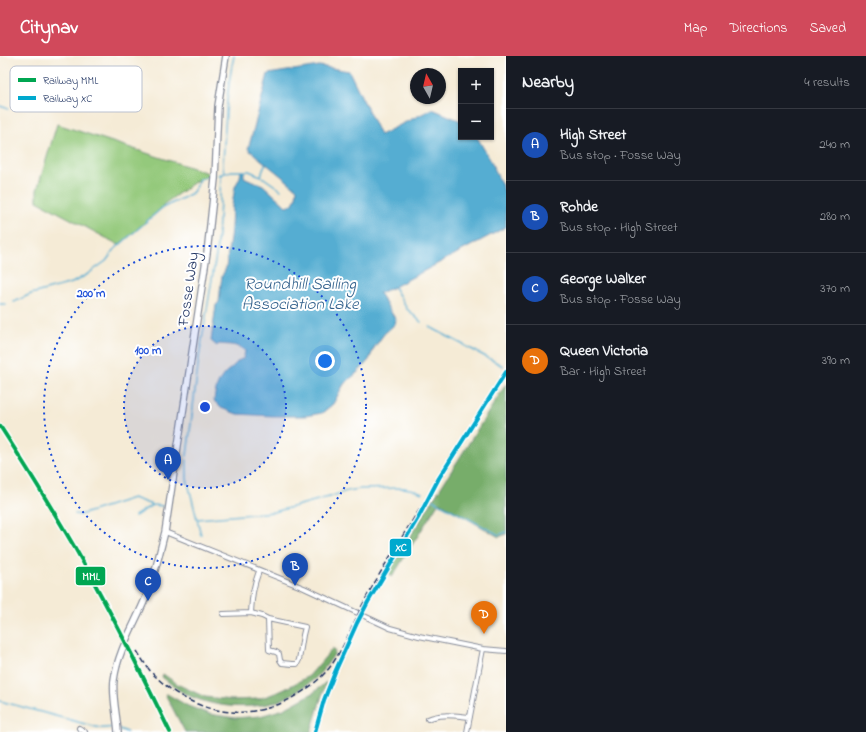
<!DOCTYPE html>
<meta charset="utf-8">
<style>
body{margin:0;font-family:"Indie Flower",sans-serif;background:#242831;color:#f1f3f6}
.controls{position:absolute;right:12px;top:12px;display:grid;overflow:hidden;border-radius:0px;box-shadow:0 1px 3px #0004}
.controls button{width:36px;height:36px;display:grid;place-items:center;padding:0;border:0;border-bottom:1px solid #363941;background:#171b24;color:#f1f3f6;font:20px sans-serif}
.compass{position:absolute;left:410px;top:12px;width:36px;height:36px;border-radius:50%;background:#171b24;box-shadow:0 1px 3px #0004;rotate:352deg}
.you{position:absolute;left:325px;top:305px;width:14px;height:14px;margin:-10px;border:3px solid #fff;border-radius:50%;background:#1a73e8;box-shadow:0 0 0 6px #1a73e833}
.badge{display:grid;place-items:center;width:26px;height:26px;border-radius:50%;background:#d1495b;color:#fff;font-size:13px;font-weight:700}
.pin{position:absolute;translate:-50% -33px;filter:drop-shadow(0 1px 2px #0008)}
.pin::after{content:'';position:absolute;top:21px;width:14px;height:12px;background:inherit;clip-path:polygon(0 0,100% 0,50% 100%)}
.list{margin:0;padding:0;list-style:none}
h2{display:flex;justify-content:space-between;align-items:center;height:52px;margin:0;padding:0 16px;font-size:17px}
h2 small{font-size:13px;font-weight:400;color:#9ea1a6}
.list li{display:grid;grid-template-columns:26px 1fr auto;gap:12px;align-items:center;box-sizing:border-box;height:72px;padding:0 16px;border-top:1px solid #363941}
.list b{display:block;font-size:15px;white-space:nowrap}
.list p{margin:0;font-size:13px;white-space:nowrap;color:#9ea1a6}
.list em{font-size:13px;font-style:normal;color:#9ea1a6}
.map{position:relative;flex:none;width:506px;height:676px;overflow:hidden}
header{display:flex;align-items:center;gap:24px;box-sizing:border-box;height:56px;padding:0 20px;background:#d1495b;color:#fff}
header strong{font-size:19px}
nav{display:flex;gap:22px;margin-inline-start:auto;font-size:14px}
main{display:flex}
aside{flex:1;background:#171b24}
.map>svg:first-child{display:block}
</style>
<header>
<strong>Citynav</strong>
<nav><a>Map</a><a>Directions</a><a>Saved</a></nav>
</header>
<main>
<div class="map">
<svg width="506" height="676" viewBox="0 0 506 676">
<rect width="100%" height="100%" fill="#fff"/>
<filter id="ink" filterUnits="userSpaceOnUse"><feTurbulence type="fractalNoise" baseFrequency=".025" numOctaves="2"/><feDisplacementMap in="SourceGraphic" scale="8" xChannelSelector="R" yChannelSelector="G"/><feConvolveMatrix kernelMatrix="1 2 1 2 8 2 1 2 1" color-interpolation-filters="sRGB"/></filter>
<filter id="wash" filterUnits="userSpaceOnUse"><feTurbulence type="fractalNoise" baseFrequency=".012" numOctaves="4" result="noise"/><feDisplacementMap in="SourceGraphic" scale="16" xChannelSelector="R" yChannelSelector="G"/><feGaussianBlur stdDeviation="0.9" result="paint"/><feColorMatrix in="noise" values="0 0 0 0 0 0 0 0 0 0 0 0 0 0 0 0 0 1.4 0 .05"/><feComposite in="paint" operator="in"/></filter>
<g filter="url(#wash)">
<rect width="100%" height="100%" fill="#f5ebd6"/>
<path fill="#94c97b" stroke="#587c6c" d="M57,68L208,117V120L199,123L164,148L162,152L119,189L37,145V134Z"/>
<path fill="#77ad6b" stroke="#496e64" d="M506,328V478L499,481L439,446L392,521L387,517Z
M333,592L335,597C328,607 321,618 312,625C302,633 281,646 268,648C242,653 215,651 190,640C180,636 171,628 162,621L163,618L179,629L205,641L232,644L258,643L270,639L283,634L309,620Z
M326,626L311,676H185L165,638H167L188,650L209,658L235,662L260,660L284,653L313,637Z"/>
<path fill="#55add2" stroke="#386e98" d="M319,10L349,15L380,79L432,53L461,65V81H477L492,107L506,139V171L394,231L379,237L396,264L395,268L384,278L374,292L369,304L358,316L344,328L333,348L322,357L305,360H273L237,358L221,352L214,345C215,334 218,324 226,316C228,314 231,313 233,310C237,307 237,304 243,303L245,295C239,288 227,289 219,288L217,290L211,285L216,249L219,246L221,227L222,220L226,212L231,174L232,149L235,131L240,121L241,115H244V121L248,123L263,129L286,150L293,148L296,141L297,133L248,93L254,72L268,18Z"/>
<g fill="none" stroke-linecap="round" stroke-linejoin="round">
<path stroke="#55add2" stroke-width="1.5" d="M0,50L9,53
M224,117L223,109C225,73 226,35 234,0
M218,119L232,115H249L261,120L281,134
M261,120L265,108
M394,231L407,253L421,266
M14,246L31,238L72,227L88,218L106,205L115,193L162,152L183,142L192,137L197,130L199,123L214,119
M0,248H6
M430,271L503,310
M187,400L199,302L216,199L219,166L221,118
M187,404V423L201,479
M433,444L499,479L506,476
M75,458L80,459L133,442L152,449L164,450
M135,460L152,449
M197,463L274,456L329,441L347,435L360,433L404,432L415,434L422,437
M0,645L100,672C106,673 111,670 116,672
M119,673L127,676"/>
</g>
</g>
<g filter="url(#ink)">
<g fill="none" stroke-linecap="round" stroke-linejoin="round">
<defs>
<path id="minor" d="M165,476L304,532L390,572L419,580L483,593L506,595
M259,515C253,531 252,540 251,557L262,560L268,563L269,594L276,596L279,598L280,604L282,607L292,608H297L299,604L303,579L305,571L268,563
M223,558L251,557
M428,663C441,657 456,660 470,661
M79,672L85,676
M467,676L483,593"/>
<path id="tertiary" d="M118,676C117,659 112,641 114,624C118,594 135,568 146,541C155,520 159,498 165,476L207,197L215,123L218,50L226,0"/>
</defs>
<use href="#minor" stroke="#888d9a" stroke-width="6"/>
<use href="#tertiary" stroke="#888d9a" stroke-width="8"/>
<use href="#minor" stroke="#fff" stroke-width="4"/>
<use href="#tertiary" stroke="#fff" stroke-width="5.5"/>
<path stroke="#1b2f5e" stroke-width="1.5" stroke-dasharray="6 3" stroke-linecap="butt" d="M137,595C142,603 147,612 154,619C191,656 243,668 290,643C305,635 320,624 330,611C345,591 353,566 365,544C388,502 414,462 439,422"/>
<defs>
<path id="rail-1" d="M0,370C26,410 51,451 75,492C109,552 140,614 170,676"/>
<path id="rail-2" d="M315,676L324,644L335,616L357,567L368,546L418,462L439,422L506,316"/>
</defs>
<use href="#rail-1" stroke="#fff" stroke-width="7"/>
<use href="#rail-2" stroke="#fff" stroke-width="7"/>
<use href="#rail-1" stroke="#00a651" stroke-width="4"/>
<use href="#rail-2" stroke="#00a9ce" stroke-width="4"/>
</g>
</g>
<circle cx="205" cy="351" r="81" fill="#1d4ed8" fill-opacity=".12"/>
<g fill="none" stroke="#1d4ed8" stroke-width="2" stroke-dasharray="2 4">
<circle cx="205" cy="351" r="81"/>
<circle cx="205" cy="351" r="161"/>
</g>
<g text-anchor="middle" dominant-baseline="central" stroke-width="4" stroke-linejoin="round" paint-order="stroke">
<g font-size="16" fill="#1b2f5e" stroke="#fff">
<text transform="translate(189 233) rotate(-82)">Fosse Way</text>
</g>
<g font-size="17" font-style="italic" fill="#32618c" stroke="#fff">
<text x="300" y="228">Roundhill Sailing<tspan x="300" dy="20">Association Lake</tspan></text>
</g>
</g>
<rect x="10" y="10" width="132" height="46" rx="6" fill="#fff" stroke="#bbc1cf" stroke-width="1"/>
<rect x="18" y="22" width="18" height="4" fill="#00a651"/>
<rect x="18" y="40" width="18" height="4" fill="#00a9ce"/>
<g font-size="11" fill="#1b2f5e">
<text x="43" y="28">Railway MML</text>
<text x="43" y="46">Railway XC</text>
</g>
<circle cx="205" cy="351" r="6" fill="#1d4ed8" stroke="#fff" stroke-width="2"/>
<g font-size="12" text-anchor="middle" font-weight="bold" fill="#1d4ed8" stroke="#fff" stroke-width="4" stroke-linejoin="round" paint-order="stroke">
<text x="91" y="241">200 m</text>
<text x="148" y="298">100 m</text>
</g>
<g stroke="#fff" stroke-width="1.5">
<rect x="389" y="482" width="23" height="19" rx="4" fill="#00a9ce"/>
<rect x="75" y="510" width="31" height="20" rx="4" fill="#00a651"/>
</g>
<g font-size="11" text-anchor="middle" font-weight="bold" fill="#fff">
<text x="401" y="495">XC</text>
<text x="91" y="524">MML</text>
</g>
</svg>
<div class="controls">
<button>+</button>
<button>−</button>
</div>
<svg class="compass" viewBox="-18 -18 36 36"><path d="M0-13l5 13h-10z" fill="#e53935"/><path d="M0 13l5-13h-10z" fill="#9ea1a6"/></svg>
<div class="you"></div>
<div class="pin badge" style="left:168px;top:424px;background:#1a4fb4">A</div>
<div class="pin badge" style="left:295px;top:530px;background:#1a4fb4">B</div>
<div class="pin badge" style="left:148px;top:545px;background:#1a4fb4">C</div>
<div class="pin badge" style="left:484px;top:578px;background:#e8710a">D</div>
</div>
<aside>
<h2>Nearby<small>4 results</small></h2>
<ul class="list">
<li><span class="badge" style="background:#1a4fb4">A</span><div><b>High Street</b><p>Bus stop · Fosse Way</p></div><em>240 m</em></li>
<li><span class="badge" style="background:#1a4fb4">B</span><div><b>Rohde</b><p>Bus stop · High Street</p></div><em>280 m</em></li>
<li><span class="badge" style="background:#1a4fb4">C</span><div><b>George Walker</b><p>Bus stop · Fosse Way</p></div><em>370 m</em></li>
<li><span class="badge" style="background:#e8710a">D</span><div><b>Queen Victoria</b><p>Bar · High Street</p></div><em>390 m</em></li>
</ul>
</aside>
</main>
